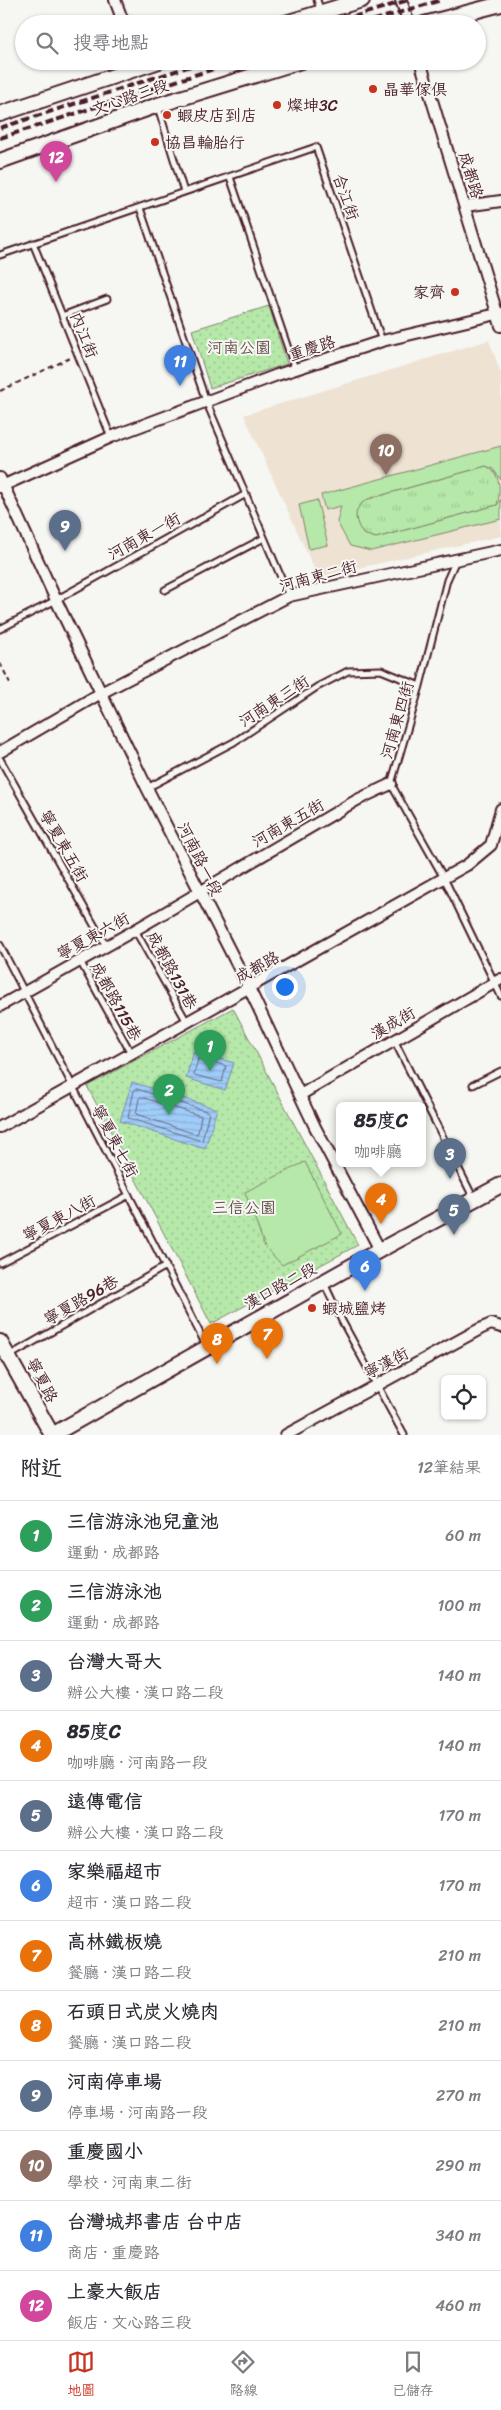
<!DOCTYPE html>
<html lang="zh-TW">
<meta charset="utf-8">
<style>
body{margin:0;font-family:Sriracha,"LXGW WenKai TC",sans-serif;background:#f7f7f7;color:#2b2b33}
.controls{position:absolute;right:15px;bottom:15px;display:grid;overflow:hidden;border-radius:8px;box-shadow:0 1px 4px #0004}
.controls button{width:45px;height:45px;display:grid;place-items:center;padding:0;border:0;border-bottom:1px solid #e1e1e2;background:#fff;color:#2b2b33;font:25px sans-serif}
.you{position:absolute;left:284px;top:986px;width:18px;height:18px;margin:-12px;border:4px solid #fff;border-radius:50%;background:#1a73e8;box-shadow:0 0 0 8px #1a73e833}
.badge{display:grid;place-items:center;width:32px;height:32px;border-radius:50%;background:#c8321e;color:#fff;font-size:16px;font-weight:700}
.pin{position:absolute;translate:-50% -41px;filter:drop-shadow(0 1px 2px #0008)}
.pin::after{content:'';position:absolute;top:26px;width:18px;height:15px;background:inherit;clip-path:polygon(0 0,100% 0,50% 100%)}
.popup{position:absolute;left:336px;top:1102px;width:90px;height:65px;box-sizing:border-box;display:grid;place-content:center;border-radius:8px;background:#fff;filter:drop-shadow(0 1px 4px #0005);font-size:16px;white-space:nowrap;color:#7c7c81}
.popup b{font-size:19px;color:#2b2b33}
.popup::after{content:'';position:absolute;left:50%;top:100%;margin-left:-10px;border:10px solid transparent;border-top-color:#fff}
.list{margin:0;padding:0;list-style:none}
h2{display:flex;justify-content:space-between;align-items:center;height:65px;margin:0;padding:0 20px;font-size:21px}
h2 small{font-size:16px;font-weight:400;color:#7c7c81}
.list li{display:grid;grid-template-columns:32px 1fr auto;gap:15px;align-items:center;box-sizing:border-box;height:70px;padding:0 20px;border-top:1px solid #e1e1e2}
.list b{display:block;font-size:19px;white-space:nowrap}
.list p{margin:0;font-size:16px;white-space:nowrap;color:#7c7c81}
.list em{font-size:16px;font-style:normal;color:#7c7c81}
.icon{flex:none;width:28px;height:28px;fill:none;stroke:currentColor;stroke-width:2;stroke-linecap:round;stroke-linejoin:round}
.map{position:relative;flex:none;width:501px;height:1435px;overflow:hidden}
.search{position:absolute;background:#fff;box-shadow:0 1px 4px #0004;left:15px;right:15px;top:15px;height:55px;display:flex;align-items:center;gap:12px;box-sizing:border-box;padding:0 18px;border-radius:28px;color:#7c7c81;font-size:19px}
.sheet{height:905px;background:#fff}
nav{display:flex;justify-content:space-around;align-items:center;box-sizing:border-box;height:70px;border-top:1px solid #e1e1e2;background:#fff;font-size:14px;color:#7c7c81}
nav a{display:grid;justify-items:center;gap:2px}
nav .on{color:#c8321e}
.map>svg:first-child{display:block}
</style>
<div class="map">
<svg width="501" height="1435" viewBox="0 0 501 1435">
<defs>
<pattern id="grass-tufts" width="24" height="20" patternUnits="userSpaceOnUse" patternTransform="scale(1.25)"><rect width="24" height="20" fill="#b5e8a9"/><path d="M3 7l-1-3M5 7V3M7 7l1-3M15 17l-1-3M17 17v-4M19 17l1-3" fill="none" stroke="#9dc792"/></pattern>
<pattern id="park-dots" width="8" height="8" patternUnits="userSpaceOnUse" patternTransform="scale(1.25)"><rect width="8" height="8" fill="#b5e8a9"/><path d="M2 2h.1M6 6h.1" fill="none" stroke="#9dc792" stroke-width="1.8" stroke-linecap="round"/></pattern>
<pattern id="water-rules" width="6" height="5" patternUnits="userSpaceOnUse" patternTransform="scale(1.25)"><rect width="6" height="5" fill="#9fcdfa"/><path d="M0 2.5h6" fill="none" stroke="#8ab0d6"/></pattern>
</defs>
<rect width="100%" height="100%" fill="#f6f6f2"/>
<filter id="ink" filterUnits="userSpaceOnUse"><feTurbulence type="fractalNoise" baseFrequency=".02" numOctaves="2"/><feDisplacementMap in="SourceGraphic" scale="10" xChannelSelector="R" yChannelSelector="G"/><feConvolveMatrix kernelMatrix="1 2 1 2 8 2 1 2 1" color-interpolation-filters="sRGB"/></filter>
<g filter="url(#ink)">
<path fill="#eee2d3" d="M489,340L501,374V536L318,577L244,415Z"/>
<path fill="url(#grass-tufts)" stroke="#80846a" d="M486,466C501,473 501,491 497,505L376,538L362,534C354,520 352,508 368,499Z"/>
<path fill="url(#park-dots)" stroke="#80846a" d="M269,306L287,364L210,388L192,330Z
M233,1008L358,1245L211,1324L87,1086Z"/>
<path fill="#b5e8a9" stroke="#80846a" d="M501,446V480L493,469L486,466L368,499C352,508 354,520 363,534L376,538L497,505L501,499V519L371,551L350,546L337,522L341,506L325,510L321,495Z
M317,500L328,545L309,549L299,505Z
M305,1162L342,1234L282,1265L265,1247L245,1192Z"/>
<path fill="url(#water-rules)" stroke="#7d87a7" d="M194,1051L234,1063L225,1090L186,1078Z
M132,1082L217,1109L205,1149L120,1121Z"/>
<g fill="none" stroke-linecap="round" stroke-linejoin="round">
<path stroke="#6c657e" stroke-width="1" d="M199,1058L226,1066L222,1082L194,1075Z
M137,1089L209,1112L202,1141L128,1118L134,1091Z
M141,1097L201,1116L198,1133L195,1134L136,1114L139,1099Z"/>
<defs>
<path id="lane" d="M317,0L321,12
M158,107L184,192
M230,177L295,369
M140,208L206,401L289,596
M33,243L111,437
M0,255L316,147L382,341
M62,316L107,299
M456,560L447,580L420,686L391,784L444,878L501,996
M165,590L264,538
M0,629L56,600L246,494
M0,759L106,946
M147,788L234,742L317,687L348,671L381,670L420,686
M135,930L187,1022
M0,945L207,1347
M80,961L131,1053
M394,1040L473,1197
M473,1085L501,1071
M0,1263L129,1195
M324,1283L342,1321L404,1435
M9,1356L166,1266"/>
<path id="street" d="M115,0L124,24
M401,0L409,24
M420,61L501,326
M465,206L501,201
M0,478L56,600L147,788L249,988L315,1127L380,1250
M0,487L111,437L277,375L382,341L501,313
M0,752L101,693L289,596L501,550
M0,1006L135,930L357,800L391,784
M300,1095L501,979
M0,1127L467,865L491,845L501,809
M286,1435L480,1329L491,1324L501,1327"/>
<path id="secondary" d="M282,24L362,0
M424,24L501,4
M0,114L159,61
M0,161L158,105L301,61
M0,1342L52,1435
M52,1435L380,1250L501,1185"/>
</defs>
<use href="#lane" stroke="#4a1f2b" stroke-width="9"/>
<use href="#street" stroke="#4a1f2b" stroke-width="14"/>
<use href="#secondary" stroke="#4a1f2b" stroke-width="18"/>
<path stroke="#4a1f2b" stroke-width="2" stroke-dasharray="5 4" stroke-linecap="butt" d="M0,391L70,358
M0,663L10,683"/>
<use href="#lane" stroke="#f6f6f2" stroke-width="5"/>
<use href="#street" stroke="#f6f6f2" stroke-width="10"/>
<use href="#secondary" stroke="#f6f6f2" stroke-width="14"/>
<path stroke="#4a1f2b" stroke-width="4" stroke-dasharray="8 4" stroke-linecap="butt" d="M330,24L408,0
M362,24L441,0
M0,128L206,61
M0,138L238,61"/>
</g>
</g>
<g fill="#c8321e" stroke="#f6f6f2" stroke-width="2">
<circle cx="373" cy="89" r="5"/>
<circle cx="277" cy="105" r="5"/>
<circle cx="167" cy="115" r="5"/>
<circle cx="155" cy="142" r="5"/>
<circle cx="455" cy="292" r="5"/>
<circle cx="312" cy="1308" r="5"/>
</g>
<g text-anchor="middle" dominant-baseline="central" stroke-width="4" stroke-linejoin="round" paint-order="stroke">
<g font-size="16" fill="#4a1f2b" stroke="#f6f6f2" text-anchor="start">
<text x="383" y="89">晶華傢俱</text>
<text x="287" y="105">燦坤3C</text>
<text x="177" y="115">蝦皮店到店</text>
<text x="165" y="142">協昌輪胎行</text>
<text x="445" y="292" text-anchor="end">家齊</text>
<text x="322" y="1308">蝦城鹽烤</text>
</g>
<g font-size="16" fill="#4a1f2b" stroke="#f6f6f2">
<text transform="translate(130 97) rotate(-19)">文心路三段</text>
<text transform="translate(471 175) rotate(73)">成都路</text>
<text transform="translate(346 197) rotate(71)">合江街</text>
<text transform="translate(84 335) rotate(68)">內江街</text>
<text transform="translate(312 348) rotate(-18)">重慶路</text>
<text transform="translate(144 536) rotate(-29)">河南東一街</text>
<text transform="translate(318 576) rotate(-15)">河南東二街</text>
<text transform="translate(274 701) rotate(-33)">河南東三街</text>
<text transform="translate(397 720) rotate(-74)">河南東四街</text>
<text transform="translate(288 823) rotate(-30)">河南東五街</text>
<text transform="translate(64 846) rotate(60)">寧夏東五街</text>
<text transform="translate(200 859) rotate(63)">河南路一段</text>
<text transform="translate(93 936) rotate(-29)">寧夏東六街</text>
<text transform="translate(257 967) rotate(-29)">成都路</text>
<text transform="translate(172 970) rotate(61)">成都路131巷</text>
<text transform="translate(116 1001) rotate(61)">成都路115巷</text>
<text transform="translate(393 1023) rotate(-30)">漢成街</text>
<text transform="translate(115 1141) rotate(62)">寧夏東七街</text>
<text transform="translate(59 1218) rotate(-28)">寧夏東八街</text>
<text transform="translate(280 1286) rotate(-29)">漢口路二段</text>
<text transform="translate(81 1300) rotate(-30)">寧夏路96巷</text>
<text transform="translate(386 1363) rotate(-28)">寧漢街</text>
<text transform="translate(42 1380) rotate(62)">寧夏路</text>
</g>
<g font-size="16" fill="#65514a" stroke="#f6f6f2">
<text x="239" y="347">河南公園</text>
<text x="244" y="1207">三信公園</text>
</g>
</g>
</svg>
<div class="controls">
<button><svg class="icon" aria-label="locate" viewBox="0 0 24 24"><circle cx="12" cy="12" r="6"/><path d="M12 2v4M12 18v4M2 12h4M18 12h4"/></svg></button>
</div>
<div class="you"></div>
<div class="pin badge" style="left:210px;top:1071px;background:#2e9e5b">1</div>
<div class="pin badge" style="left:169px;top:1115px;background:#2e9e5b">2</div>
<div class="pin badge" style="left:450px;top:1179px;background:#5c6f8a">3</div>
<div class="pin badge" style="left:381px;top:1224px;background:#e8710a">4</div>
<div class="popup"><b>85度C</b>咖啡廳</div>
<div class="pin badge" style="left:454px;top:1235px;background:#5c6f8a">5</div>
<div class="pin badge" style="left:365px;top:1291px;background:#3f7fe0">6</div>
<div class="pin badge" style="left:267px;top:1359px;background:#e8710a">7</div>
<div class="pin badge" style="left:217px;top:1364px;background:#e8710a">8</div>
<div class="pin badge" style="left:65px;top:551px;background:#5c6f8a">9</div>
<div class="pin badge" style="left:386px;top:475px;background:#8d6e63">10</div>
<div class="pin badge" style="left:180px;top:386px;background:#3f7fe0">11</div>
<div class="pin badge" style="left:56px;top:182px;background:#d1479c">12</div>
<div class="search"><svg class="icon" aria-label="search" viewBox="0 0 24 24"><circle cx="10" cy="10" r="6"/><path d="M15 15l6 6"/></svg>搜尋地點</div>
</div>
<section class="sheet">
<h2>附近<small>12筆結果</small></h2>
<ul class="list">
<li><span class="badge" style="background:#2e9e5b">1</span><div><b>三信游泳池兒童池</b><p>運動 · 成都路</p></div><em>60 m</em></li>
<li><span class="badge" style="background:#2e9e5b">2</span><div><b>三信游泳池</b><p>運動 · 成都路</p></div><em>100 m</em></li>
<li><span class="badge" style="background:#5c6f8a">3</span><div><b>台灣大哥大</b><p>辦公大樓 · 漢口路二段</p></div><em>140 m</em></li>
<li><span class="badge" style="background:#e8710a">4</span><div><b>85度C</b><p>咖啡廳 · 河南路一段</p></div><em>140 m</em></li>
<li><span class="badge" style="background:#5c6f8a">5</span><div><b>遠傳電信</b><p>辦公大樓 · 漢口路二段</p></div><em>170 m</em></li>
<li><span class="badge" style="background:#3f7fe0">6</span><div><b>家樂福超市</b><p>超市 · 漢口路二段</p></div><em>170 m</em></li>
<li><span class="badge" style="background:#e8710a">7</span><div><b>高林鐵板燒</b><p>餐廳 · 漢口路二段</p></div><em>210 m</em></li>
<li><span class="badge" style="background:#e8710a">8</span><div><b>石頭日式炭火燒肉</b><p>餐廳 · 漢口路二段</p></div><em>210 m</em></li>
<li><span class="badge" style="background:#5c6f8a">9</span><div><b>河南停車場</b><p>停車場 · 河南路一段</p></div><em>270 m</em></li>
<li><span class="badge" style="background:#8d6e63">10</span><div><b>重慶國小</b><p>學校 · 河南東二街</p></div><em>290 m</em></li>
<li><span class="badge" style="background:#3f7fe0">11</span><div><b>台灣城邦書店 台中店</b><p>商店 · 重慶路</p></div><em>340 m</em></li>
<li><span class="badge" style="background:#d1479c">12</span><div><b>上豪大飯店</b><p>飯店 · 文心路三段</p></div><em>460 m</em></li>
</ul>
</section>
<nav>
<a class="on"><svg class="icon" aria-label="map" viewBox="0 0 24 24"><path d="M3 6l6-2 6 2 6-2v14l-6 2-6-2-6 2zM9 4v14M15 6v14"/></svg>地圖</a>
<a><svg class="icon" aria-label="directions" viewBox="0 0 24 24"><path d="M12 3l9 9-9 9-9-9zM9 14v-3h6M13 9l2 2-2 2"/></svg>路線</a>
<a><svg class="icon" aria-label="saved" viewBox="0 0 24 24"><path d="M7 4h10v16l-5-4-5 4z"/></svg>已儲存</a>
</nav>
